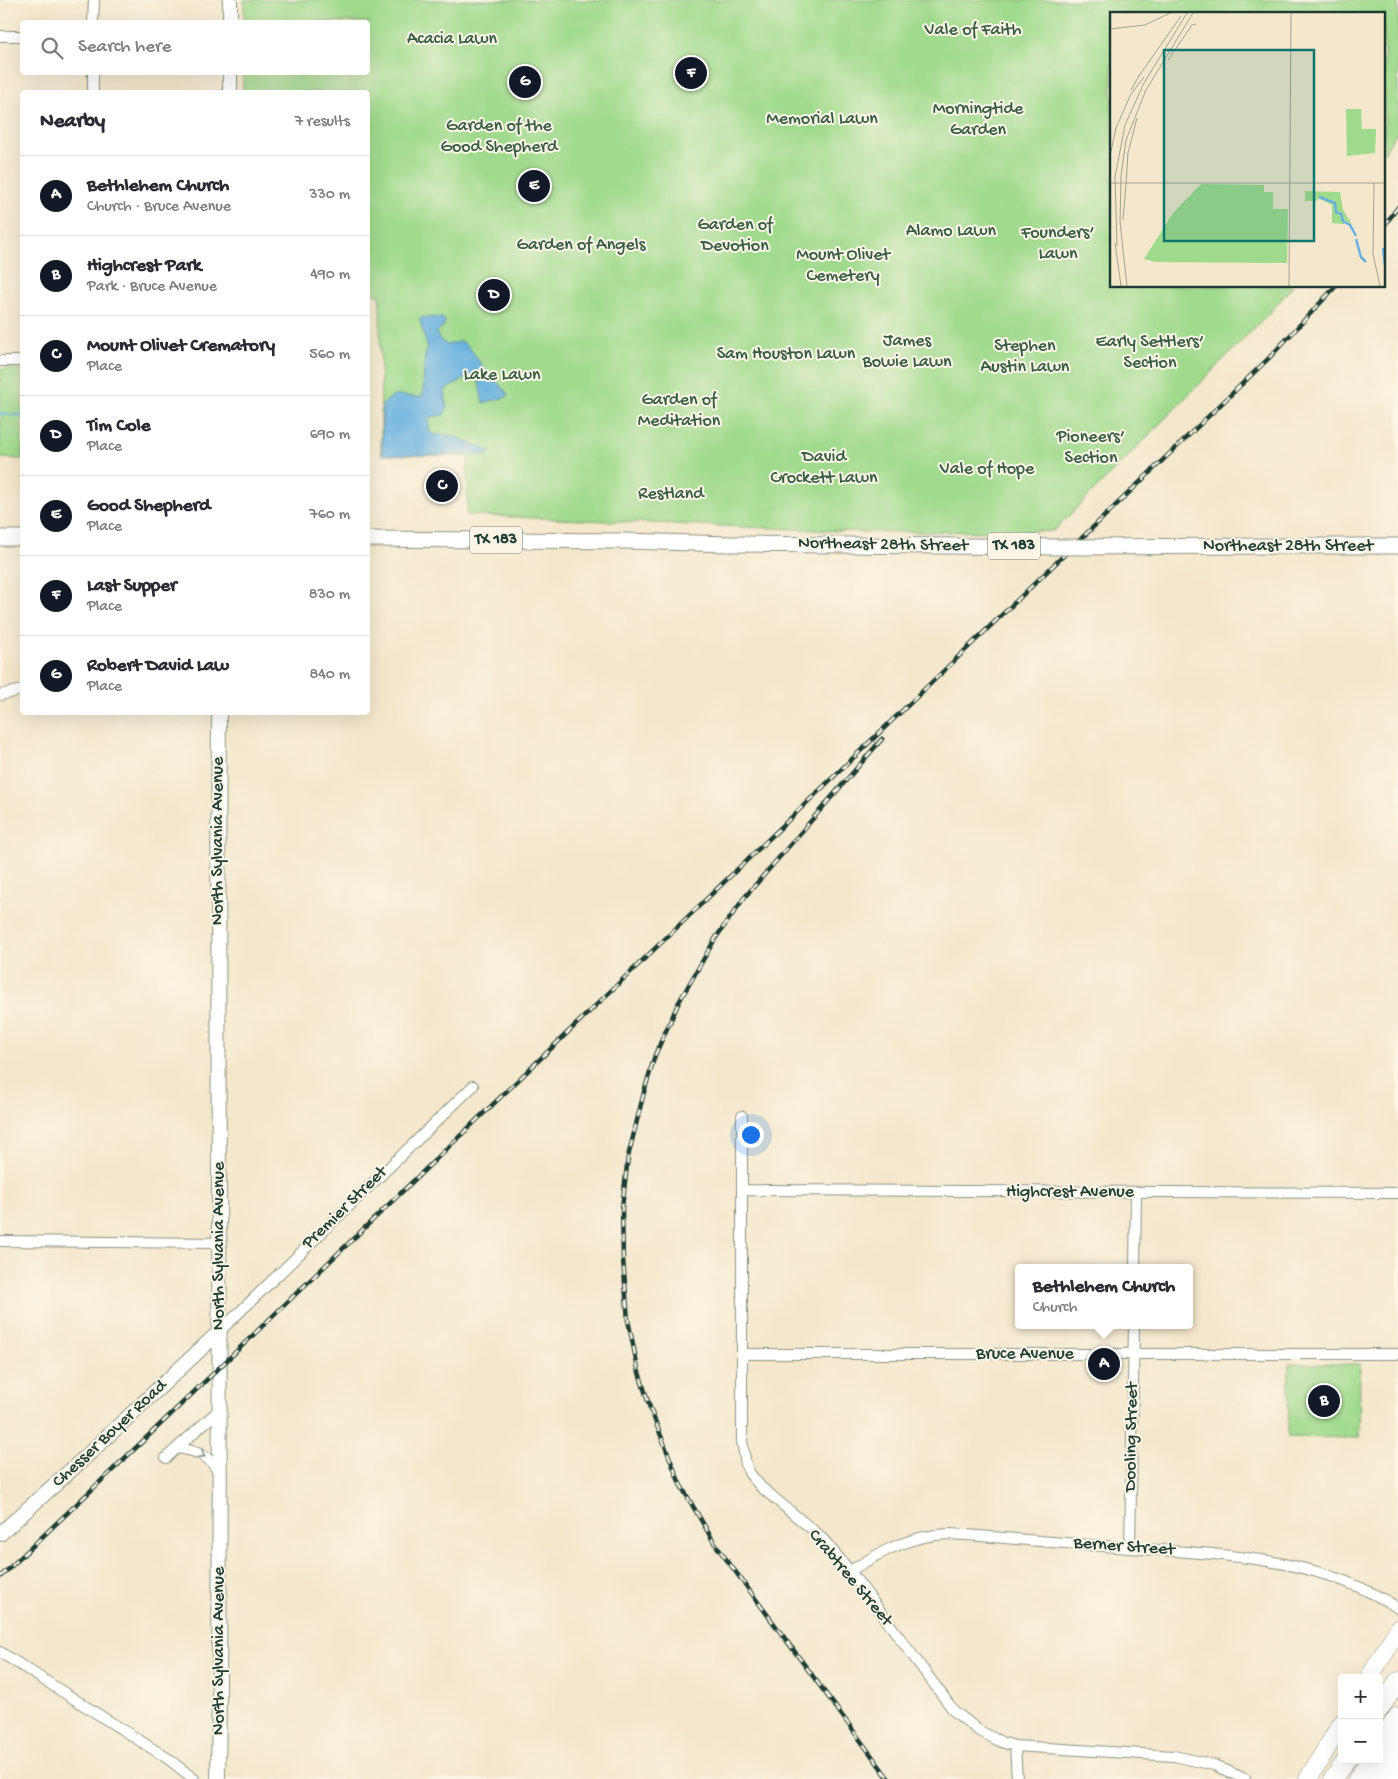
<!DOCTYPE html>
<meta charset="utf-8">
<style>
body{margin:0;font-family:"Gochi Hand",sans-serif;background:#f7f7f7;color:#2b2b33}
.controls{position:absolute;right:15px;bottom:15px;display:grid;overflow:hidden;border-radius:5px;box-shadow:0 5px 20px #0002}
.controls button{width:45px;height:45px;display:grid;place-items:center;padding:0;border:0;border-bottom:1px solid #e1e1e2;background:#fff;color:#2b2b33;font:25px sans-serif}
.you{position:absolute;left:750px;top:1134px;width:18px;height:18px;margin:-12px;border:4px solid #fff;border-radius:50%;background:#1a73e8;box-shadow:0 0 0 8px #1a73e833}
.badge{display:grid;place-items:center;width:32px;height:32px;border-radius:50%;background:#111827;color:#fff;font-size:16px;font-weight:700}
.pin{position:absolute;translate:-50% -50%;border:2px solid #fff;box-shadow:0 1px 5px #0006}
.popup{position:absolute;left:1015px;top:1264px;width:178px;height:65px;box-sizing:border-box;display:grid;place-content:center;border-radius:5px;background:#fff;filter:drop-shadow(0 1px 4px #0005);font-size:16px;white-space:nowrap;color:#7c7c81}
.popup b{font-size:19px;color:#2b2b33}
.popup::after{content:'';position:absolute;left:50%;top:100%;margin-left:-10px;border:10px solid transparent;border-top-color:#fff}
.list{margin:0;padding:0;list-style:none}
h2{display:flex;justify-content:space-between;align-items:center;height:65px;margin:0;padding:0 20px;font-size:21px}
h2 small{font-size:16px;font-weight:400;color:#7c7c81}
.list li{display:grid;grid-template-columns:32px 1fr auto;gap:15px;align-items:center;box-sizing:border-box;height:80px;padding:0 20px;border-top:1px solid #e1e1e2}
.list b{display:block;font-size:19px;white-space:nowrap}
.list p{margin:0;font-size:16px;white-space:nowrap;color:#7c7c81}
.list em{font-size:16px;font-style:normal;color:#7c7c81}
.icon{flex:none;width:28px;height:28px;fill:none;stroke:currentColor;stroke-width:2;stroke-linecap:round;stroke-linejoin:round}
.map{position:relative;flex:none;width:1398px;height:1779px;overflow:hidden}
.search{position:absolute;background:#fff;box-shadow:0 5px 20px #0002;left:20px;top:20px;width:350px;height:55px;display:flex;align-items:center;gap:12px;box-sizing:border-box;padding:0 18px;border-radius:5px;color:#7c7c81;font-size:19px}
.panel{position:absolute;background:#fff;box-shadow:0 5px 20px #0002;left:20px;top:90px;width:350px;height:625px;border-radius:5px}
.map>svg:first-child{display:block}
</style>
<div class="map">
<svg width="1398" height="1779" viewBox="0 0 1398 1779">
<rect width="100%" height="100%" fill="#fcf5e5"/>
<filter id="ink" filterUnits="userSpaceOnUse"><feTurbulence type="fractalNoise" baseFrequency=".02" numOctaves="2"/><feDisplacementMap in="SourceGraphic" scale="10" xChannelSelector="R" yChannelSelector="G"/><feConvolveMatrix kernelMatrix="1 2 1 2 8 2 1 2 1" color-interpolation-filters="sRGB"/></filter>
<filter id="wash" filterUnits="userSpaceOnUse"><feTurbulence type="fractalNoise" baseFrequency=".0096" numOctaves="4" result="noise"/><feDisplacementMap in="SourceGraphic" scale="20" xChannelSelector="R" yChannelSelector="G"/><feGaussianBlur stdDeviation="1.12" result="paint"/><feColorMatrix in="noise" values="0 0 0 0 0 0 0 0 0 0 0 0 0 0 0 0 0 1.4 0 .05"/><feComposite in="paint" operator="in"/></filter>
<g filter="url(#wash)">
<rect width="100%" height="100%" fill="#f4e7cc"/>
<path fill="#a0da8d" stroke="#608c60" d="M244,0H1398V130L1384,153V14H1112V286H1293L1270,312L1064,521L1053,531L862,532L467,515L468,456L381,454L380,295L368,294V92H243V73L368,72V22H244Z
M0,369H22V459L1,458Z
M1289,1364H1360L1359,1438L1288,1437Z"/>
<path fill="#68b1df" stroke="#44778a" d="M424,317L442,318L445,321L444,326L436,333L440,340L447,345L461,341L469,347L483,367L508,394L507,397L483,403L478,377L476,374H473L445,390L447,408L444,415L431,417L428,420L430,432L433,435C454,431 470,446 490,450V453L488,455H382V406C397,386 407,401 423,396L424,363L427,346L420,322V319Z"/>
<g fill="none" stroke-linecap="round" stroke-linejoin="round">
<path stroke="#68b1df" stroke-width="2.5" d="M0,414L22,415"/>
</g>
</g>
<g filter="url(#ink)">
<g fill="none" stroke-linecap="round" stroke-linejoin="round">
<defs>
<path id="street" d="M93,22L94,0
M0,36H22
M93,72V92
M0,361H22
M0,695L22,690
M742,1116V1441L746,1465L750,1474L761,1487L820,1536L850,1571L954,1711L978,1730L1001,1742L1015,1746L1174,1756L1214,1765L1245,1779
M742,1190L1398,1193
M0,1241L218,1243
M1135,1268L1136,1193
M219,1332L473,1086
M742,1354H1398
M177,1448C197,1451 210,1455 219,1474
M166,1458L219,1410
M1130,1548L1134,1325
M850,1571C882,1551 913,1534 951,1534C1011,1538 1070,1544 1130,1548C1223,1555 1317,1556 1398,1608
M0,1652L167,1758L194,1779
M1015,1746L1017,1779"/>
<path id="secondary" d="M230,22V0
M230,72V92
M0,1534L81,1461L219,1332
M218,1779C223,1424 216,1068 219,712"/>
<path id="primary" d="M0,538H22
M368,539L625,541L730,544
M1298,546H1398"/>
<path id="highway" d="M1369,1678L1398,1629
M1379,1710L1398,1681
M1379,1745L1398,1716
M1308,1779L1342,1723
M1333,1779L1346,1760
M1357,1779L1370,1760
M1373,1779L1398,1741
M1390,1779L1398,1767"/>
</defs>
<use href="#street" stroke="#8a9280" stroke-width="12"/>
<use href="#secondary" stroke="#8a9280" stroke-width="16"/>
<use href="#primary" stroke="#8a9280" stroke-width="17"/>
<use href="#highway" stroke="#8a9280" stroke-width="19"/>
<use href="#street" stroke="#fff" stroke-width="10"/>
<use href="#secondary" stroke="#fff" stroke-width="14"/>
<use href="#primary" stroke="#fff" stroke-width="15"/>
<use href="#highway" stroke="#fff" stroke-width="18"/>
<defs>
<path id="rail" d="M1384,226L1398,207
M882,739L744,898L715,939L679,1002L655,1055L644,1092L628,1157L622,1208L623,1259L628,1320L638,1369L650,1408L680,1484L715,1544L889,1779
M0,1577L144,1440L1269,358L1336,286"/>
</defs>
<use href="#rail" stroke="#1f3d34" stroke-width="4.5"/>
<use href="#rail" stroke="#fcf5e5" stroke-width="2.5" stroke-dasharray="8" stroke-linecap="butt"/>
<defs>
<path id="primary-bridge" d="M730,544L1066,547L1298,546"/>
</defs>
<use href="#primary-bridge" stroke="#8a9280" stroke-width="17" stroke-linecap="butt"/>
<use href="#primary-bridge" stroke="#fff" stroke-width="15"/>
</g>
<defs><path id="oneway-chevron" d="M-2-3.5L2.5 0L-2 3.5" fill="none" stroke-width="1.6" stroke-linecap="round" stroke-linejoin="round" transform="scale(1.25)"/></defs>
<use stroke="#8f9e9a" href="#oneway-chevron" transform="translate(202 1455) rotate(31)"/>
</g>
<g text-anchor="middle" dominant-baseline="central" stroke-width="4" stroke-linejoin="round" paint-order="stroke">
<g fill="#fcf5e5" stroke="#617469" stroke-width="1">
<rect x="470" y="526.5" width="52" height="27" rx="4"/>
<rect x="988" y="532.5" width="52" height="27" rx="4"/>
</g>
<g font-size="16" font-weight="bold" fill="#1f3d34">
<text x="496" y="540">TX 183</text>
<text x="1014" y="546">TX 183</text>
</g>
<g font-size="18" fill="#395c46" stroke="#fcf5e5">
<text x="973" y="30">Vale of Faith</text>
<text x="452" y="39">Acacia Lawn</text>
<text x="978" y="109">Morningtide<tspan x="978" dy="21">Garden</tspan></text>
<text x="822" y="119">Memorial Lawn</text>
<text x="499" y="126">Garden of the<tspan x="499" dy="21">Good Shepherd</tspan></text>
<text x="735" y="225">Garden of<tspan x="735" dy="21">Devotion</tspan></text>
<text x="951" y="231">Alamo Lawn</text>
<text x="1058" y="233">Founders’<tspan x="1058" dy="21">Lawn</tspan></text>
<text x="581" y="245">Garden of Angels</text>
<text x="843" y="255">Mount Olivet<tspan x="843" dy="21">Cemetery</tspan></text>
<text x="907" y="341">James<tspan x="907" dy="21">Bowie Lawn</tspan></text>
<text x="1150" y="342">Early Settlers’<tspan x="1150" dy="21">Section</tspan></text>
<text x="1025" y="346">Stephen<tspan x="1025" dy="21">Austin Lawn</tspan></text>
<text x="786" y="354">Sam Houston Lawn</text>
<text x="502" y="375">Lake Lawn</text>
<text x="679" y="400">Garden of<tspan x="679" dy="21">Meditation</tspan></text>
<text x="1091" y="437">Pioneers’<tspan x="1091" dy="21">Section</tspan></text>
<text x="824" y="457">David<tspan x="824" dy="21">Crockett Lawn</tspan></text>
<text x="987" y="469">Vale of Hope</text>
<text x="671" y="494">Restland</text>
</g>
<g font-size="18" fill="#1f3d34" stroke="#fcf5e5">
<text transform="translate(883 545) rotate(1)">Northeast 28th Street</text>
<text x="1288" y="546">Northeast 28th Street</text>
<text transform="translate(218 841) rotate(-90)">North Sylvania Avenue</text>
<text x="1070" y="1192">Highcrest Avenue</text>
<text transform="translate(345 1208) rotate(-44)">Premier Street</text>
<text transform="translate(219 1246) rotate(-90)">North Sylvania Avenue</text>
<text x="1025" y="1354">Bruce Avenue</text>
<text transform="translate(110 1434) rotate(-43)">Chesser Boyer Road</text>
<text transform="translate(1132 1437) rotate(-89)">Dooling Street</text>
<text transform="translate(1124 1547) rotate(4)">Berner Street</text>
<text transform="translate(850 1578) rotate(50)">Crabtree Street</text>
<text transform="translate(219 1651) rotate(-90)">North Sylvania Avenue</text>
</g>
</g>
<g transform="translate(1110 12)">
<rect width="275" height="275" fill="#f4e7cc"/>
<path d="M236,97H251L252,117H266L265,141L237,144ZM91,172L154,173V180H163V197H178L177,251L46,250L34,247L63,201ZM195,179L230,180L233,198L242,212L234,208V212L222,211V193L208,186L207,189H195Z" fill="#a0da8d"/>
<path fill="none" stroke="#68b1df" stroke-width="2.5" d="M209,185L225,191L226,200L231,202L233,209L240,213L246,224M246,227L251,245L256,250M273,236L275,253"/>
<path fill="none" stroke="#9fa38f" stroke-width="1" d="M0,17L35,13L60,1M58,48L82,13L86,12M29,64L71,4M21,78L30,62M5,118L21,82L34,65M0,144L6,116M0,171H275M264,171L263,242L270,274M16,172L18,141L27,106M13,208L16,172M5,231L11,274M7,234L5,165L15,113L34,71L77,1M17,274L10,210L11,164L16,128L36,78L83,1M179,274L181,1"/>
<path fill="#0f766e" fill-opacity="0.15" stroke="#0f766e" stroke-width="2.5" d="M54,38H204V229H54Z"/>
<rect width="275" height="275" fill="none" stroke="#1f3d34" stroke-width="2.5"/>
</g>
</svg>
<div class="controls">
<button>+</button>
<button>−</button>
</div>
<div class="you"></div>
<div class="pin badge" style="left:1104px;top:1364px">A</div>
<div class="popup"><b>Bethlehem Church</b>Church</div>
<div class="pin badge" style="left:1324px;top:1401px">B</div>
<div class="pin badge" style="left:442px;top:486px">C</div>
<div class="pin badge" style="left:494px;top:295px">D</div>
<div class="pin badge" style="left:534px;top:186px">E</div>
<div class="pin badge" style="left:691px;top:73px">F</div>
<div class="pin badge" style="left:525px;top:82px">G</div>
<div class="search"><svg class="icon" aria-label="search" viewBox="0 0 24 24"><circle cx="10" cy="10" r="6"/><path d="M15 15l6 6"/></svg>Search here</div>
<section class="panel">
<h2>Nearby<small>7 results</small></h2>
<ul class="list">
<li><span class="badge">A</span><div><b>Bethlehem Church</b><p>Church · Bruce Avenue</p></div><em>330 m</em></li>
<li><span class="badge">B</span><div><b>Highcrest Park</b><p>Park · Bruce Avenue</p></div><em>490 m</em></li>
<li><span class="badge">C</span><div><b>Mount Olivet Crematory</b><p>Place</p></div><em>560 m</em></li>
<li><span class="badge">D</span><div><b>Tim Cole</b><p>Place</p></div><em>690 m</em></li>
<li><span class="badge">E</span><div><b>Good Shepherd</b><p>Place</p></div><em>760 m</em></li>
<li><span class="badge">F</span><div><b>Last Supper</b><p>Place</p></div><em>830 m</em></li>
<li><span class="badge">G</span><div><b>Robert David Law</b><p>Place</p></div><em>840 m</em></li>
</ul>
</section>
</div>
